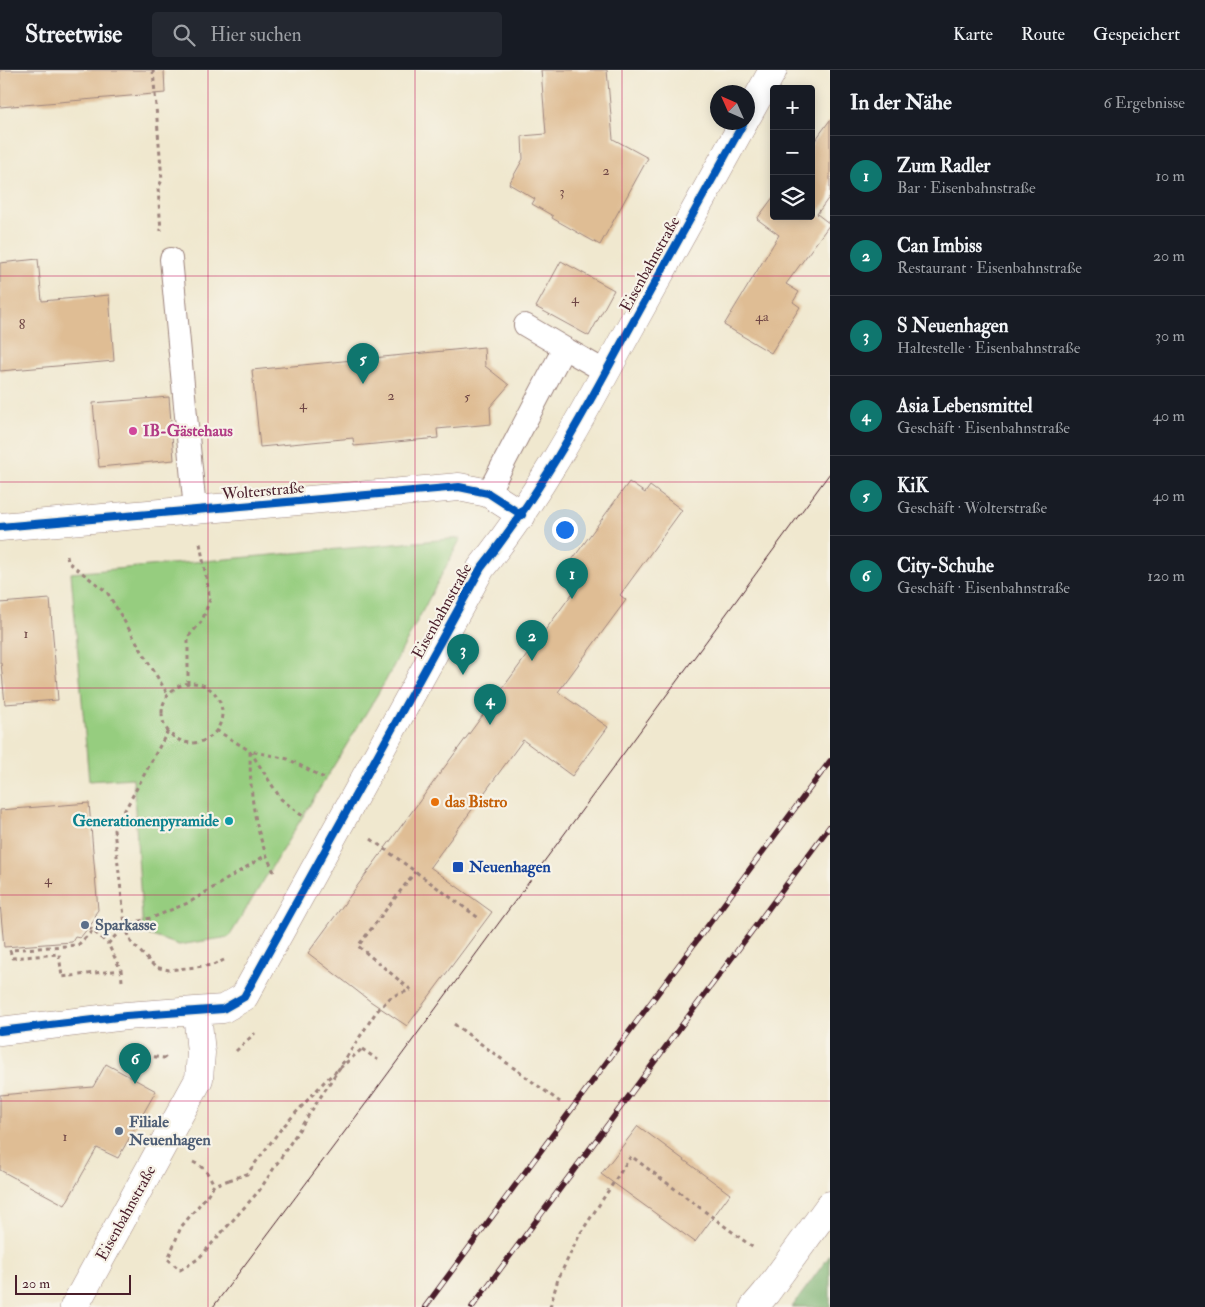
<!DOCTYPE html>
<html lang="de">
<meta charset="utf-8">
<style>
body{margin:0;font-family:"IM FELL Double Pica",serif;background:#242831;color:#f1f3f6}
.controls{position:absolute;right:15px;top:15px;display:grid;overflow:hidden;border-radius:5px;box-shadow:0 2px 12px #0003}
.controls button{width:45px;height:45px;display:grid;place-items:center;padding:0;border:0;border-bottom:1px solid #363941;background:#171b24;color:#f1f3f6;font:25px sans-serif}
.compass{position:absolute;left:710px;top:15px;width:45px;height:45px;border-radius:50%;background:#171b24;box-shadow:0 2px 12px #0003;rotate:315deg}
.scale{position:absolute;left:15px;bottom:12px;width:116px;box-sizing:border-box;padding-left:5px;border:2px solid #4a1f2b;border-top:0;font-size:14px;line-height:18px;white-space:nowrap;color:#4a1f2b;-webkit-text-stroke:4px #f7f3e8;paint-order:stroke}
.you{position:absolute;left:564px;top:459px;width:18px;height:18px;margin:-12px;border:4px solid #fff;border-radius:50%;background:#1a73e8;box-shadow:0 0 0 8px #1a73e833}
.badge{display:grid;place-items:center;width:32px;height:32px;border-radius:50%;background:#0f766e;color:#fff;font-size:16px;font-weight:700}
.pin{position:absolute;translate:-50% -41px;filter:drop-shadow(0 1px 2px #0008)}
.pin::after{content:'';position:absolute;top:26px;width:18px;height:15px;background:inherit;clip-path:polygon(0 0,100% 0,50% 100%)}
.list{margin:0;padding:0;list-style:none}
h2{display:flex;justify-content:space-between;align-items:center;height:65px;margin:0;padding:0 20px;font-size:21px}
h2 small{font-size:16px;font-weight:400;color:#9ea1a6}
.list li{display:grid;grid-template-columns:32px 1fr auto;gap:15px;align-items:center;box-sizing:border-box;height:80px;padding:0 20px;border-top:1px solid #363941}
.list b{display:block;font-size:19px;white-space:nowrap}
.list p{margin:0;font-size:16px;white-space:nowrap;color:#9ea1a6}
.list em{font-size:16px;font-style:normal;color:#9ea1a6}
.icon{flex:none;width:28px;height:28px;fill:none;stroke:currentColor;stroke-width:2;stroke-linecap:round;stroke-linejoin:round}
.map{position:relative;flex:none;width:830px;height:1237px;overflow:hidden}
header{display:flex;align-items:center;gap:30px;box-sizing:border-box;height:70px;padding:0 25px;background:#171b24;border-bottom:1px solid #363941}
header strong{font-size:24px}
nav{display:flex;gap:28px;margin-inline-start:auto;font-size:18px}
.search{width:350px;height:45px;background:#242831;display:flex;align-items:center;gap:12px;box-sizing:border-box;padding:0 18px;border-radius:5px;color:#9ea1a6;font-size:19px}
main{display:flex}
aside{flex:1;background:#171b24}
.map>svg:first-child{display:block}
</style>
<header>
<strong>Streetwise</strong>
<div class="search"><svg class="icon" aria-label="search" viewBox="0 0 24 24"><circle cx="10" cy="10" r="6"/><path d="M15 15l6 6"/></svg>Hier suchen</div>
<nav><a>Karte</a><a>Route</a><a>Gespeichert</a></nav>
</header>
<main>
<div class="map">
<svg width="830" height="1237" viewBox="0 0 830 1237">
<rect width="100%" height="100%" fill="#f7f3e8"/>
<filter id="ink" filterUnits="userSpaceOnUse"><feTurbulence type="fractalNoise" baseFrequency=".02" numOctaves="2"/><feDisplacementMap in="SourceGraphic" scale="10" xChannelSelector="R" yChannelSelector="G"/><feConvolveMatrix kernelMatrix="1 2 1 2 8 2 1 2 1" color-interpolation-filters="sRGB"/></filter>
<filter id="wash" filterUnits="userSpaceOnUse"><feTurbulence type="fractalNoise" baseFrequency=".0096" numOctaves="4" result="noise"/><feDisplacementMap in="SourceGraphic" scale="20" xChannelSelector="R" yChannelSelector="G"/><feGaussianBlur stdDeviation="1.12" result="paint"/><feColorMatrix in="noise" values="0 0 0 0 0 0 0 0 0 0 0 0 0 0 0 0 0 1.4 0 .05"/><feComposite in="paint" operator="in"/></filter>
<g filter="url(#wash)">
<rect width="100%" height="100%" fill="#f0e8cf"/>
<path fill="#96cd7f" stroke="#707655" d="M461,468L385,612L229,867L179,875L143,863L133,708L89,711L71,503Z"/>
<path fill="#78b06e" stroke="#61684c" d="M830,1185V1237H792Z"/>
<g id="blocks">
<path fill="#dfbd94" d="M0,0H164L165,23L0,37Z
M541,0H607L613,69L648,88L600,175L552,148L553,146L532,134L535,129L509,114L523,89L522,66L546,64Z
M830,50V126L817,144L830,154L786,214L799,222L793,232L800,237L771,283L724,255L779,165L757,149L774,126V146H811V76Z
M38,189L42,231L109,225L114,291L0,301V193Z
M561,191L614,220L589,266L536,237Z
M484,277L485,296L509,315L490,337L491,354L437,359L438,368L354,376L353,368L260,377L252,300Z
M169,327L174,390L99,397L93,333Z
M629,412L645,423L650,416L682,440L620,525L626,530L558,622L608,657L572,706L523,670L430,797L492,842L407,956L370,931L308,883L588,502L572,490Z
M50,529L58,630L5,634L1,593H0V533Z
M89,733L98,840L95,844L96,848L80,868L75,867L72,872L4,877L0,834V740Z
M106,994L156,1021L118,1088L97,1078L65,1135L0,1100V1025L93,1017Z
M638,1056L730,1124L695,1172L601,1104Z"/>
</g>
</g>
<g filter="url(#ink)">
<use href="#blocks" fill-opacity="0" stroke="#9d847d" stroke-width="1"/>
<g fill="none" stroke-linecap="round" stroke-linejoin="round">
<defs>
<path id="lane" d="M171,189L195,440
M564,278L606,302
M488,423L564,278L525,255"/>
<path id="street" d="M748,45L773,0
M0,457L459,417L488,423L522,445
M0,961L126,946L223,939L244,927L481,498C537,428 579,352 621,274C662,200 703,126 744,52
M74,1237L199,1009L201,983L197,942
M754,1237L766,1223L830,1135"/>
</defs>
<use href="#lane" stroke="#9d847d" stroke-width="24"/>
<use href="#street" stroke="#9d847d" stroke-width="29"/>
<path stroke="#9d847d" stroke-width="3" stroke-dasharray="4 4" stroke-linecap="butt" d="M153,0L162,110L158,118L161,161
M67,486L68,492L107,522L168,625
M162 643a30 30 0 1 1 60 0a30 30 0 1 1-60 0Z
M188,614V567L202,551L210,529L200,473
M216,660L250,681L281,729L305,748
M168,661L114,760L125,855L131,872L155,897L169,900L213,895L224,890
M371,769L480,849
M274,802C254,761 250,726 250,681L288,689L326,709
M89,857L108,874
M92,861L78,875L10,880L12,888L59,884L62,907L121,900
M122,911L121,900L108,874L125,855L154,847L190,832L266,785
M411,920L358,876L415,802
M454,954L560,1032
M362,979L378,990
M128,980L129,987L147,986L165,988L167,991
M236,981L255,963
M193,1092C204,1097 209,1104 214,1115
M229,1110L214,1115L205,1128L181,1157L168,1189L180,1200L198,1189L259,1121L376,942L392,926L411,920
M550,1237L558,1209L580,1164L631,1086L755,1179"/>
<use href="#lane" stroke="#fff" stroke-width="22"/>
<use href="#street" stroke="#fff" stroke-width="28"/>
<path stroke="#4a1f2b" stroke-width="1" d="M213,1237L370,1028L830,403"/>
<defs>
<path id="rail" d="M425,1237L830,691
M472,1237L830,756"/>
</defs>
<use href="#rail" stroke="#4a1f2b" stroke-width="5.5"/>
<use href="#rail" stroke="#f7f3e8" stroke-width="4" stroke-dasharray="11" stroke-linecap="butt"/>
<path stroke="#9d847d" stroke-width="3" stroke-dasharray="4 4" stroke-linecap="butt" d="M229,1110L247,1104L281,1059L325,1011L362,979"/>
<defs>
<path id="cycleway" d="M0,457L459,417L488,423L522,445
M0,961L126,946L223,939L244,927L481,498C537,428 579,352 621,274C662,200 703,126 744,52"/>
</defs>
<use href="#cycleway" stroke="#f7f3e8" stroke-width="11"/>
<use href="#cycleway" stroke="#0057b8" stroke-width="8"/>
</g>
</g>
<path fill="none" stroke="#c2185b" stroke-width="1" stroke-opacity="0.55" d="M208,0V1237M415,0V1237M622,0V1237M0,206H830M0,412H830M0,618H830M0,825H830M0,1031H830"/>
<circle fill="#d1479c" stroke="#f7f3e8" stroke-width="2" cx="133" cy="361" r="5"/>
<circle fill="#e8710a" stroke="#f7f3e8" stroke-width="2" cx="435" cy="732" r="5"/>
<circle fill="#0f9aa8" stroke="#f7f3e8" stroke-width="2" cx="229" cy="751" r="5"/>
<rect fill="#1a4fb4" stroke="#f7f3e8" stroke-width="2" x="452" y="791" width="12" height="12" rx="2.5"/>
<g fill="#5c6f8a" stroke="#f7f3e8" stroke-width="2">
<circle cx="85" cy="855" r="5"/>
<circle cx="119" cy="1061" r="5"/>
</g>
<g text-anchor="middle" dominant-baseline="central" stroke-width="4.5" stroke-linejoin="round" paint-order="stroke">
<g font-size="14" fill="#6f4645">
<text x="606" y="100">2</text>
<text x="562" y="121">3</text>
<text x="575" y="228">4</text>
<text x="762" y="246">4a</text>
<text x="22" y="254">8</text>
<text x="391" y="325">2</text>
<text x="467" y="326">5</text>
<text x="303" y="334">4</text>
<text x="26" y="563">1</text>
<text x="48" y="809">4</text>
<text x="65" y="1066">1</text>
</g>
<g font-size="16" fill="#4a1f2b" stroke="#f7f3e8">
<text transform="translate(650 194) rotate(-61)">Eisenbahnstraße</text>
<text transform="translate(263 421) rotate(-5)">Wolterstraße</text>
<text transform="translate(442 541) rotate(-61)">Eisenbahnstraße</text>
<text transform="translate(126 1143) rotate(-61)">Eisenbahnstraße</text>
</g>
<g font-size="16" font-weight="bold" fill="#b23c85" stroke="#f7f3e8" text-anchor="start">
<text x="143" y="361">IB-Gästehaus</text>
</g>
<g font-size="16" font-weight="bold" fill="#c56008" stroke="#f7f3e8" text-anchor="start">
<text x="445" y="732">das Bistro</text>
</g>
<g font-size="16" font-weight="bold" fill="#0d838f" stroke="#f7f3e8" text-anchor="end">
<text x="219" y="751">Generationenpyramide</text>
</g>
<g font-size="16" font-weight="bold" fill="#164399" stroke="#f7f3e8" text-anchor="start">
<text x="469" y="797">Neuenhagen</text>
</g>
<g font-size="16" font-weight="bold" fill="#4e5e75" stroke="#f7f3e8" text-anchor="start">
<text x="95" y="855">Sparkasse</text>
<text x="129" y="1052">Filiale<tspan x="129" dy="18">Neuenhagen</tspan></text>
</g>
</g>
</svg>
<div class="controls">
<button>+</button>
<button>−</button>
<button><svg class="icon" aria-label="layers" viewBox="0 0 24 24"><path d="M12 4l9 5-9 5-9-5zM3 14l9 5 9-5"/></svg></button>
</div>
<svg class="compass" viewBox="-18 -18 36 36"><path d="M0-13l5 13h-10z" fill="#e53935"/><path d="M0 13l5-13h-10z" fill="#9ea1a6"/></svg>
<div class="scale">20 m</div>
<div class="you"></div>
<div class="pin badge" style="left:572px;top:529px">1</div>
<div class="pin badge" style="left:532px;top:591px">2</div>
<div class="pin badge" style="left:463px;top:605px">3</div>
<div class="pin badge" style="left:490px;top:655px">4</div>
<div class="pin badge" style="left:363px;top:314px">5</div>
<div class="pin badge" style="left:135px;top:1014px">6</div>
</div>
<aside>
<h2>In der Nähe<small>6 Ergebnisse</small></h2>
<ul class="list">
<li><span class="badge">1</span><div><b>Zum Radler</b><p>Bar · Eisenbahnstraße</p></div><em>10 m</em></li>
<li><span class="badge">2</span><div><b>Can Imbiss</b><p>Restaurant · Eisenbahnstraße</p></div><em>20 m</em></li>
<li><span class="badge">3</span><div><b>S Neuenhagen</b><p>Haltestelle · Eisenbahnstraße</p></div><em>30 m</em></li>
<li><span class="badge">4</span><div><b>Asia Lebensmittel</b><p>Geschäft · Eisenbahnstraße</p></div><em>40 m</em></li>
<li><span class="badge">5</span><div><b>KiK</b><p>Geschäft · Wolterstraße</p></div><em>40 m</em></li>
<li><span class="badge">6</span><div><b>City-Schuhe</b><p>Geschäft · Eisenbahnstraße</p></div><em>120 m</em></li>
</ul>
</aside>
</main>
